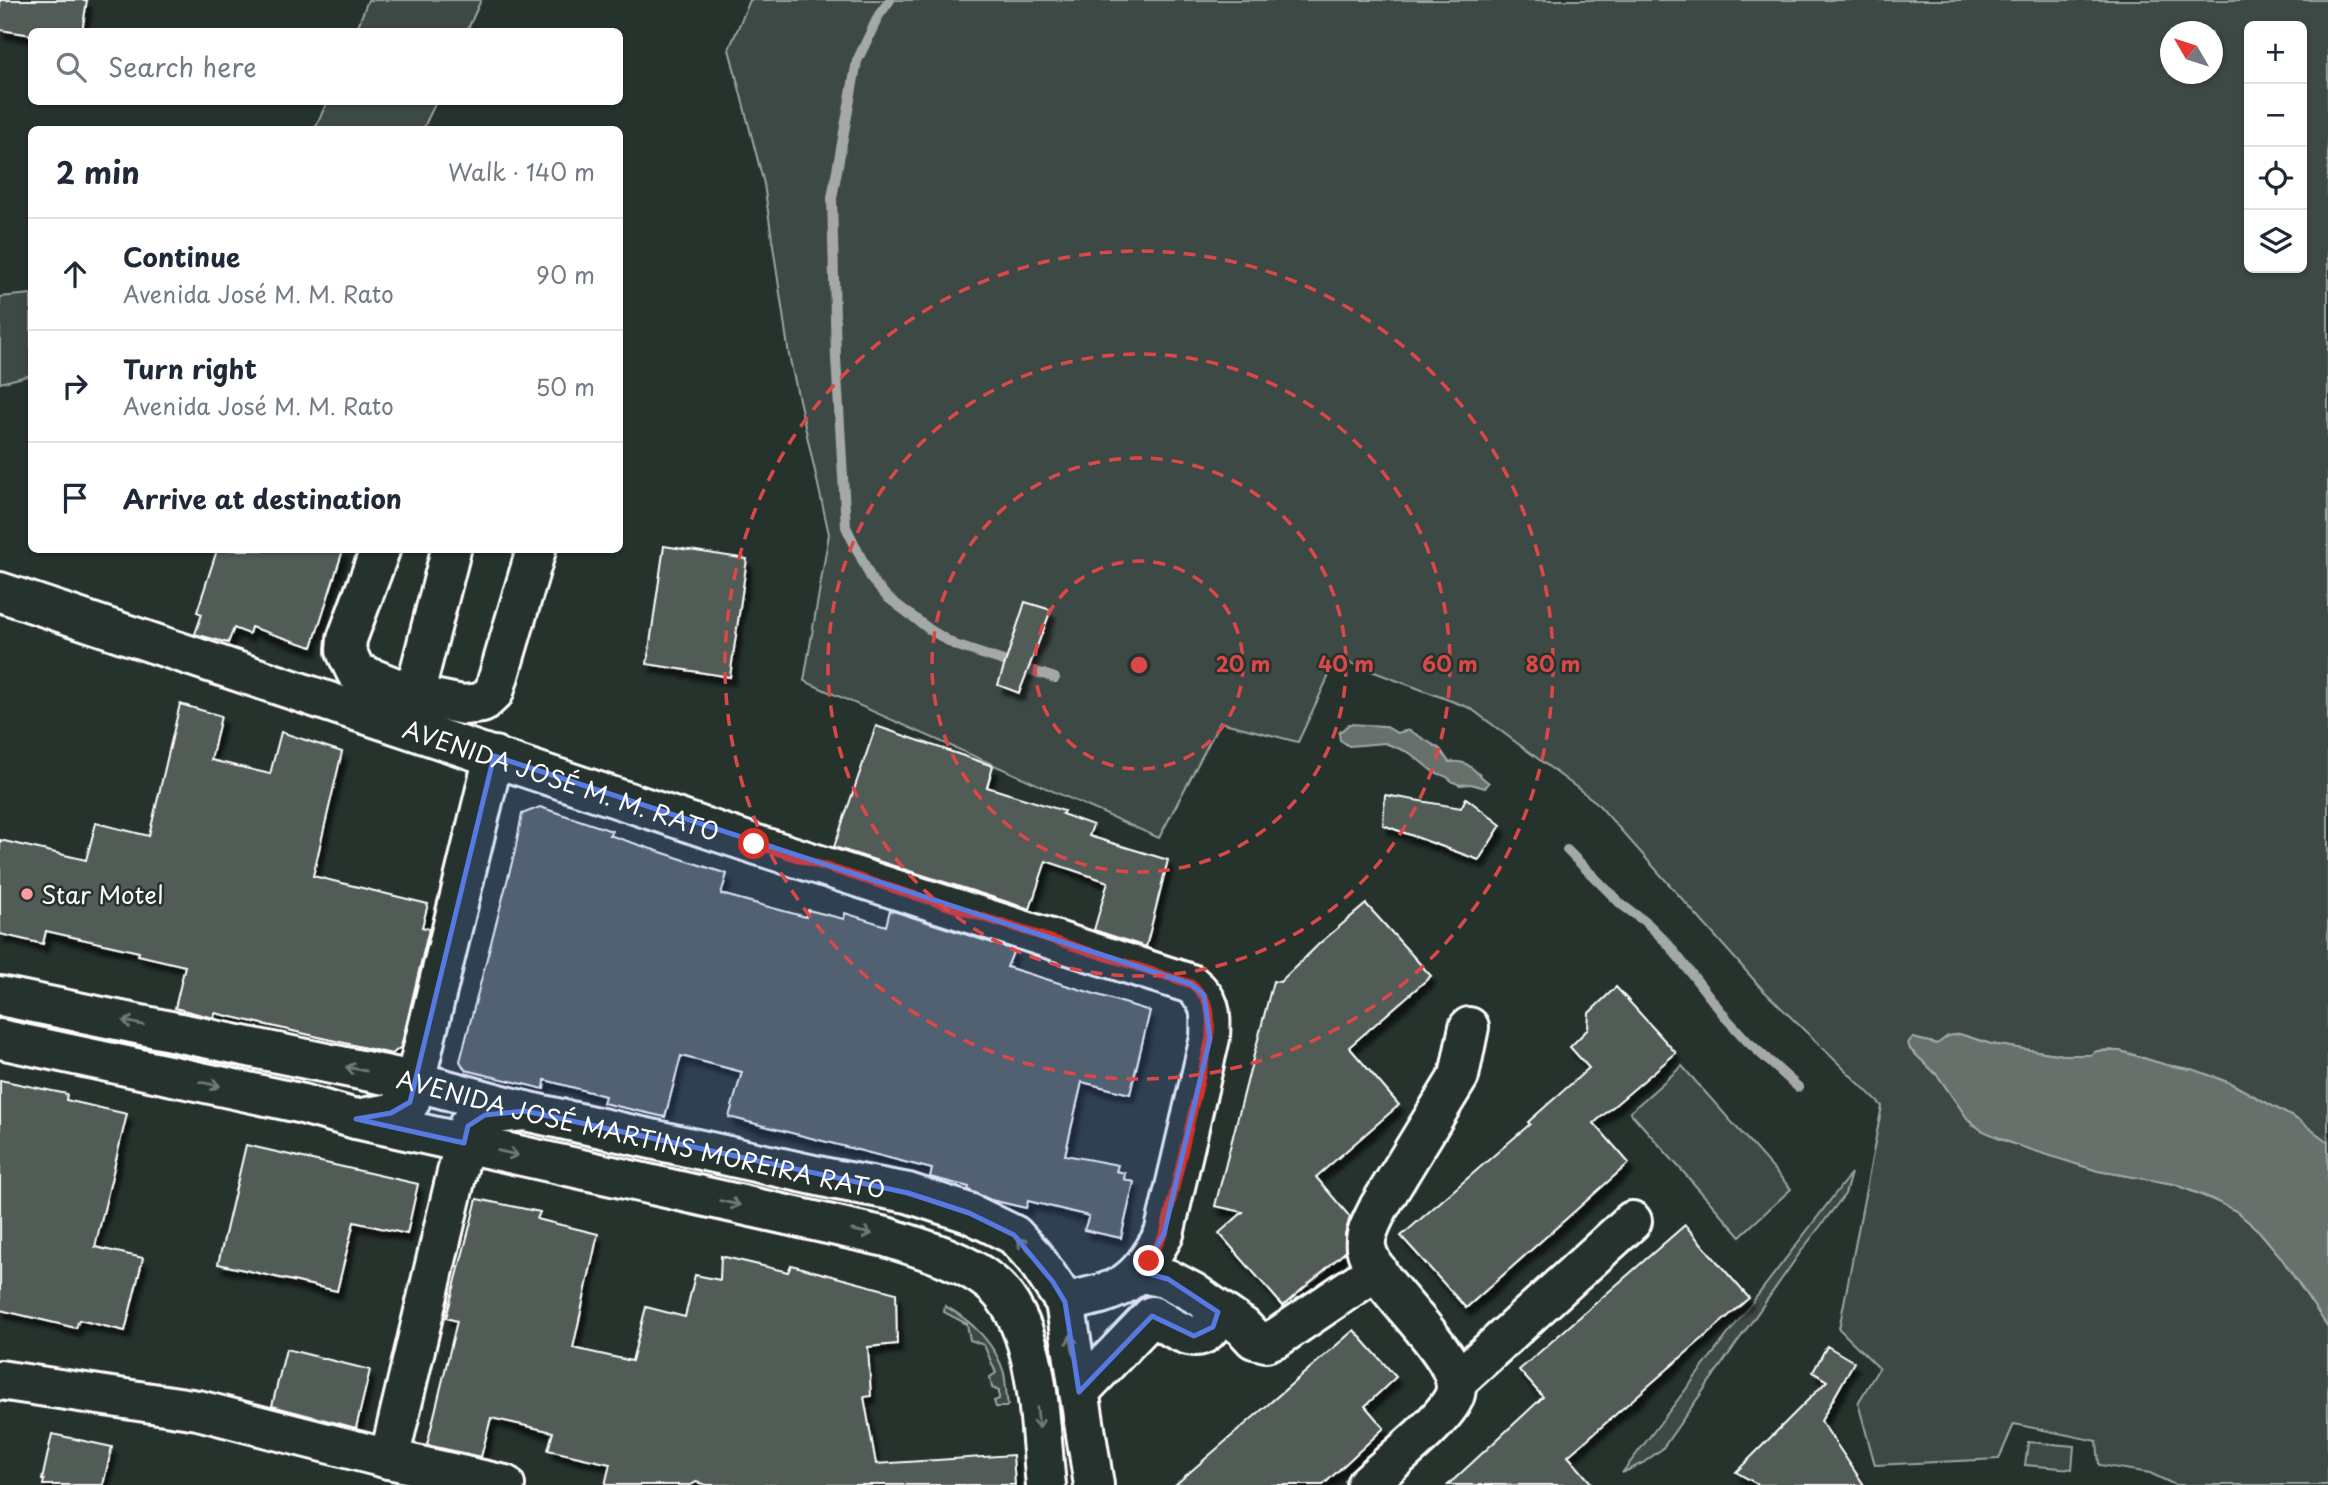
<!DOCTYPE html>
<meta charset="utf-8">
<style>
body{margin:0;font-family:"Playpen Sans",sans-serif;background:#f2f2f3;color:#1f2937}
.controls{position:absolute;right:21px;top:21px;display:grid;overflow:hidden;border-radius:10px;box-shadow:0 2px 5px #0004}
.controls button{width:63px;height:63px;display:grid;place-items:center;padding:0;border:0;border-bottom:2px solid #e0e1e3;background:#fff;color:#1f2937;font:35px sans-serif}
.compass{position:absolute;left:2160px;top:21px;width:63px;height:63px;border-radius:50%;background:#fff;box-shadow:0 2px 5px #0004;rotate:309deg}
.stop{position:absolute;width:21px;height:21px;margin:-16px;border:5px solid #d93025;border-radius:50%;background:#fff}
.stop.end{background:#d93025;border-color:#fff;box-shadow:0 2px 7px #0008}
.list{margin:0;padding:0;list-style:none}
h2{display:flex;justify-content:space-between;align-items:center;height:91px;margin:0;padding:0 28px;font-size:30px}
h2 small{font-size:23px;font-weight:400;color:#747a83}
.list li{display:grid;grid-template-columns:46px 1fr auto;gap:21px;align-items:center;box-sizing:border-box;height:112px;padding:0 28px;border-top:2px solid #e0e1e3}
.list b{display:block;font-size:26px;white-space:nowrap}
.list p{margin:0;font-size:23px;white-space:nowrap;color:#747a83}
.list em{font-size:23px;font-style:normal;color:#747a83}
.icon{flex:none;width:38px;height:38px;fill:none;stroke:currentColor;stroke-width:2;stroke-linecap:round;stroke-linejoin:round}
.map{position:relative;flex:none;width:2328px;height:1485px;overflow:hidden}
.search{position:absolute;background:#fff;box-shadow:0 2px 5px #0004;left:28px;top:28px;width:595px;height:77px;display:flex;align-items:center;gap:18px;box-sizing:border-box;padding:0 24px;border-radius:10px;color:#747a83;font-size:26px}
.panel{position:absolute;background:#fff;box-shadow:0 2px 5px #0004;left:28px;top:126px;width:595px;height:427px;border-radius:10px}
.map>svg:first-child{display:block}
</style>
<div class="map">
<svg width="2328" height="1485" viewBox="0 0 2328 1485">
<defs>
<filter id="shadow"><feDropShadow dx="4.5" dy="8" stdDeviation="2" flood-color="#0009"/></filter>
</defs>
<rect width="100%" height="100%" fill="#26332d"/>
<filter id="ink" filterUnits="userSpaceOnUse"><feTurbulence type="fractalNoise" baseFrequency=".0143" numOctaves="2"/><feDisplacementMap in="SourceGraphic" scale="14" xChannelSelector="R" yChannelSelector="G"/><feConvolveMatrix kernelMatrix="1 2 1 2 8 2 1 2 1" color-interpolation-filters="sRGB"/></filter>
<g filter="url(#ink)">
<path fill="#3e4944" stroke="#9ea4a2" stroke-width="2" fill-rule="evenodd" d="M368,0H481L467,31H356Z
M750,0H2328V1142L2298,1120L2230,1083L2195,1070L2166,1065L2128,1053L2110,1050L2097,1051L2090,1055H2063L1991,1044L1965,1036L1945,1040L1938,1044L1913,1038L1910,1049L1938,1076L1972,1124L2000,1139L2098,1171L2174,1184L2225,1205L2236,1211L2259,1231L2280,1256L2328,1327V1485H2175L2150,1473L2099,1465L2097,1441L2014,1424L1999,1459L1875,1465L1858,1403L1879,1368L1839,1329L1882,1106L1763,990L1596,802L1470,708L1337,658L1298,742L1220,722L1159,838L804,681L829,534L789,355L764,184L729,49ZM2249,26H2302V268H2249ZM2170,32H2212V74H2170Z
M327,102H436L423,129H315Z
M31,294V375L0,383V297Z
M1682,1066L1791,1189L1740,1236L1630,1112Z
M1851,1173L1845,1194L1802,1250L1662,1449L1643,1463L1622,1473Z
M945,1306C974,1322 996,1346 1004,1373C1006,1383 1006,1394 1008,1405L1006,1407H996L994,1401L999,1399V1391L992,1388L990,1377L996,1373L984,1345L970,1340L967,1324L944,1312Z
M2028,1442L2074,1446L2072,1469L2025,1465Z"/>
<path fill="#67706c" stroke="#a4a9a7" stroke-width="2" d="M1349,724L1385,726L1397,733L1409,730L1440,749L1449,762C1472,760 1472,771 1489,783L1485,788L1471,784L1460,785L1453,782L1447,777L1432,771L1410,753L1385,743L1349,746L1340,740L1339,733Z
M1960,1034L1991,1044L2063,1055H2090L2097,1051H2120L2166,1065L2195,1070L2230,1083L2298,1120L2328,1142V1327L2280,1256L2259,1231L2236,1211L2210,1198L2174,1184L2098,1171L2013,1144L1981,1130L1967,1118L1938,1076L1910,1049L1908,1043L1912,1038L1937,1044L1948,1036Z"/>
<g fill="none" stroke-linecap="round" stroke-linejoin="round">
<path stroke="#a4a9a7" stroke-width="10" d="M890,0L879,15L857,61L832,198L836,358L846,527L872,580L887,597L929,629L955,645L1055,678
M1567,850L1622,905L1647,923L1668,944L1727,1019L1748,1042L1798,1087"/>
</g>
<path fill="#515c57" stroke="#fff" stroke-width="2" filter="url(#shadow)" d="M0,0H87L82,32H32V35L0,30Z
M664,546L747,559L730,677L647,664Z
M217,550H343L312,647L251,627L249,634L234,628L228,643L195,634L202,614L197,612Z
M1025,602L1051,610L1019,693L998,685Z
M180,704L221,716L211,760L270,774L281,732L342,752L313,876L428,904L422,927L429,929L401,1047L392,1054L215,1013L214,1018L175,1008L185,966L138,955L139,952L46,931L43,944L0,934V840L86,860L96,823L149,836Z
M876,726L993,766L987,787L1064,811L1062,814L1093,825L1089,836L1168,860L1146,947L1094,930L1108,882L1046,861L1030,909L834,847Z
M1385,795L1461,808L1466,798L1501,825L1479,860L1383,825Z
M540,807L612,831L609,835L727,874L721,894L806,917L808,910L844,919L845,913L886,926L890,910L1014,950L1007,967L1150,1011L1130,1094L1082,1082L1065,1155L1118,1165L1116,1171L1125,1173L1124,1179L1134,1182L1121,1238L1084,1230L1089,1216L1028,1201L1026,1208L991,1200L968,1190L969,1187L930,1177L932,1169L729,1117L742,1072L681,1056L665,1117L603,1103L605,1096L545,1080L544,1089L465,1070L460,1061L515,851L522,814Z
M1366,904L1431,976L1349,1047L1399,1105L1316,1177L1350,1217L1345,1234V1252L1283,1306L1219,1233L1243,1212L1215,1206L1273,981L1280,982L1320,943Z
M1616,987L1676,1053L1594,1123L1629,1163L1466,1308L1401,1236L1530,1124L1528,1122L1589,1068L1570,1047L1588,1029L1589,1013Z
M0,1080L67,1094L66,1100L127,1114L95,1247L143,1258L125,1331L79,1320L76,1328L0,1310Z
M246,1145L418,1184L407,1234L354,1222L337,1291L218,1264Z
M477,1199L540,1212L537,1219L598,1234L573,1348L632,1361L646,1307L685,1317L695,1275L720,1280L721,1256L788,1272L791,1265L896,1293L897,1344L868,1347L871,1396L864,1397L876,1464L1013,1455L1015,1485H707L696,1482L691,1485H605L610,1464L548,1450L553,1432L491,1418L481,1457L427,1445L457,1321L446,1318Z
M1685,1225L1749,1298L1568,1456L1593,1485H1448L1543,1397L1519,1370Z
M1354,1330L1396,1377L1365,1406L1384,1428L1323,1485H1175Z
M1827,1346L1854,1362L1821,1421L1864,1485H1759L1736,1472L1827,1381L1813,1372Z
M286,1349L370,1370L356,1428L272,1406Z
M52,1434L112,1447L103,1485H43L44,1480H42Z"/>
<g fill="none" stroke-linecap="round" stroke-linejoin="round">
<defs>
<g id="minor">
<path d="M380,550L347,639L346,651L356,672L414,695L408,718"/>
<path d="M451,550L414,695L463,705L482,703L494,692L536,550"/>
<path id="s1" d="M0,592L754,844L1191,984C1212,1001 1211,1012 1210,1038L1164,1234C1135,1286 1122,1291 1065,1302"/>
<path d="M356,1119L391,1113L410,1102L494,756"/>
<path d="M1139,1272L1168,1279L1194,1293L1243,1327L1254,1339L1266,1342L1278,1337L1377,1270"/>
<path d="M0,1380L198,1410L389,1459L505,1485"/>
<path d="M1457,1381L1632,1221"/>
<path d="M1079,1392L1152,1316C1180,1331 1203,1354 1218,1312"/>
<path d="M389,1459L468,1126L485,1115L525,1111"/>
<path d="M1366,1485C1388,1464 1440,1424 1453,1399C1474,1360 1372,1288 1366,1247C1364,1234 1374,1218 1379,1207L1459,1076L1469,1027"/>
</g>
<g id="tertiary">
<path id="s2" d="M0,996L414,1081L525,1111L832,1179L908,1193L969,1213L1014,1235L1035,1258L1065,1302L1094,1485"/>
<path d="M0,1039L299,1103L356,1119L886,1237C920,1248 961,1259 990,1282C1041,1322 1039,1425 1046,1485"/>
</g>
</defs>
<use href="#minor" stroke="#fff" stroke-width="44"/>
<use href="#tertiary" stroke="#fff" stroke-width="44"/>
<use href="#minor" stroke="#26332d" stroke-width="38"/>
<use href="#tertiary" stroke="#26332d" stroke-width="38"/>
</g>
<defs><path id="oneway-shaft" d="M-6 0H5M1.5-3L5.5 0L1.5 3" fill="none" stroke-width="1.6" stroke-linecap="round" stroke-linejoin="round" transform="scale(1.75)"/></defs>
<g stroke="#727a76">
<use href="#oneway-shaft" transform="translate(133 1023) rotate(-168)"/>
<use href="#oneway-shaft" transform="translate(356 1069) rotate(-168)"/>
<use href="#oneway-shaft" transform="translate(210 1084) rotate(12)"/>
<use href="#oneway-shaft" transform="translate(508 1153) rotate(13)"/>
<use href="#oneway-shaft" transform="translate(730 1203) rotate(13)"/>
<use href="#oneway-shaft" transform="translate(862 1232) rotate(12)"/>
<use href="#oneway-shaft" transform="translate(1025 1246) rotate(-133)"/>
<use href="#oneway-shaft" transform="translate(1072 1345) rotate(-99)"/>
<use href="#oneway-shaft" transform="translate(1038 1418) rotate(84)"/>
</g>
</g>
<g fill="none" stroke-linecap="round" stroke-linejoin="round" filter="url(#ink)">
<path stroke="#d93025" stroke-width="9" d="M754,844L1191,984C1212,1001 1211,1012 1210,1038L1164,1234L1149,1261"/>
</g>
<path fill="#567ae2" fill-opacity="0.2" stroke="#567ae2" stroke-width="5" stroke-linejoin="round" d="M494,756L1191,984L1204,995L1210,1038L1164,1234L1142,1272L1168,1279L1218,1312L1213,1327L1194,1336L1152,1316L1079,1392L1065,1302L1053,1282L1014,1235L969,1213L908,1193L525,1111L485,1115L468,1126L464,1143L356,1119L391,1113L410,1102Z"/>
<g fill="none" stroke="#dc4848" stroke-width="3.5" stroke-dasharray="12 9">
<circle cx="1139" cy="665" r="104"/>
<circle cx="1139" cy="665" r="207"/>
<circle cx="1139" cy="665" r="311"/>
<circle cx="1139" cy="665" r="414"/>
</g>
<circle fill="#ff9aa2" stroke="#26332d" stroke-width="2.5" cx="27" cy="894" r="7"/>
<g text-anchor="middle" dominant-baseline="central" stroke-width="5" stroke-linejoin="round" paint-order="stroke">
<g font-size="24" fill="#fff" stroke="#26332d">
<text stroke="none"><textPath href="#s1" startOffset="592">AVENIDA JOSÉ M. M. RATO</textPath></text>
<text stroke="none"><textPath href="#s2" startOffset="656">AVENIDA JOSÉ MARTINS MOREIRA RATO</textPath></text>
</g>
<g font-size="24" fill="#fff" stroke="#26332d" text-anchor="start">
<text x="41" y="894">Star Motel</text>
</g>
</g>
<circle cx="1139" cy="665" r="10" fill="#dc4848" stroke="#26332d" stroke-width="3.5"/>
<g font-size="21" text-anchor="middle" font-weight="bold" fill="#dc4848" stroke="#26332d" stroke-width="5" stroke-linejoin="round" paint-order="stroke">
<text x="1243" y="672">20 m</text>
<text x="1346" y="672">40 m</text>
<text x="1450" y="672">60 m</text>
<text x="1553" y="672">80 m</text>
</g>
</svg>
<div class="controls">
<button>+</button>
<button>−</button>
<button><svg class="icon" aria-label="locate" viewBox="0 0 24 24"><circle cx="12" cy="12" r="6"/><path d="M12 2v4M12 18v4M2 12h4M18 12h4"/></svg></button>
<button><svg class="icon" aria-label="layers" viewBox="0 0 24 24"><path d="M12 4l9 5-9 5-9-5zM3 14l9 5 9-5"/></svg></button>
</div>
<svg class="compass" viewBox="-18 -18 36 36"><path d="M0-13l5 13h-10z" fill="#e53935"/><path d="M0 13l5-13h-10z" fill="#747a83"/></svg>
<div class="stop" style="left:754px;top:844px"></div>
<div class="stop end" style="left:1149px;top:1261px"></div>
<div class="search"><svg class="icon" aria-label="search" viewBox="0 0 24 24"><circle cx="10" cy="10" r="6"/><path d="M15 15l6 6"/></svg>Search here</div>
<section class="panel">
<h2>2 min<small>Walk · 140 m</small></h2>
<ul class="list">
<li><svg class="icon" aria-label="ahead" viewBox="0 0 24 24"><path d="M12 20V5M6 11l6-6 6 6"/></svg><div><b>Continue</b><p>Avenida José M. M. Rato</p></div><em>90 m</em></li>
<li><svg class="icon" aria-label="right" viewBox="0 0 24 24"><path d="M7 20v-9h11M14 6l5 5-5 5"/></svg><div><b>Turn right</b><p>Avenida José M. M. Rato</p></div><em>50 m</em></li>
<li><svg class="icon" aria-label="arrive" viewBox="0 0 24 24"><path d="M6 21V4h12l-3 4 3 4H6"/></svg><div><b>Arrive at destination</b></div></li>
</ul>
</section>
</div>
